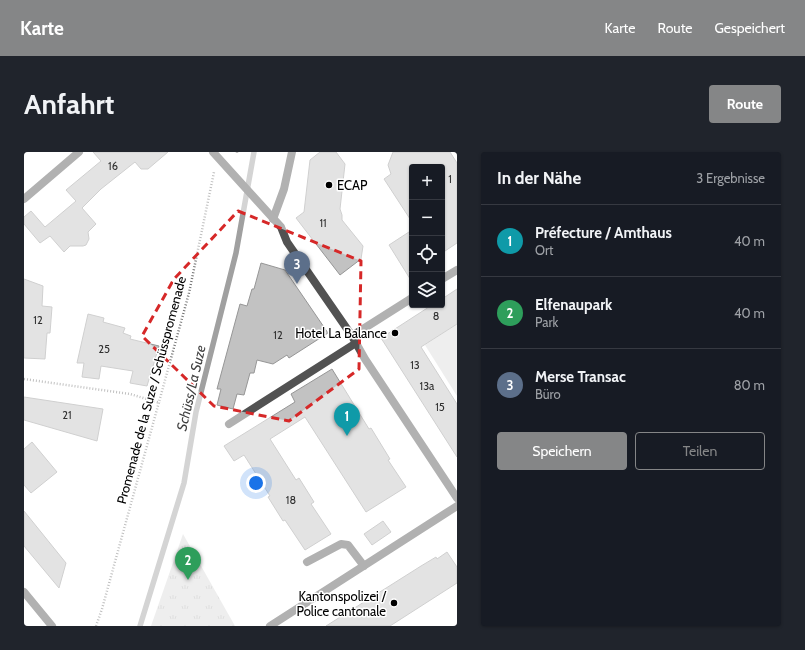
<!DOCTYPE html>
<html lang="de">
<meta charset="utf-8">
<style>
body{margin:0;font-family:Cabin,sans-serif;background:#20242c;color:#f1f3f6}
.controls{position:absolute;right:12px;top:12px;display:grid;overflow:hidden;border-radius:4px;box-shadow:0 1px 3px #0004}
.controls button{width:36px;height:36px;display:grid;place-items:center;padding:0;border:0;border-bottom:1px solid #363941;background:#171b24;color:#f1f3f6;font:20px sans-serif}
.you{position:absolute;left:232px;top:331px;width:14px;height:14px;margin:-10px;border:3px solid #fff;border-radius:50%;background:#1a73e8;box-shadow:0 0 0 6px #1a73e833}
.badge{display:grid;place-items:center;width:26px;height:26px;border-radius:50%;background:#858687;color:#fff;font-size:13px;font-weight:700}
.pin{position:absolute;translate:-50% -33px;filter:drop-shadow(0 1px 2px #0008)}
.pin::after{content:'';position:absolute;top:21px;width:14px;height:12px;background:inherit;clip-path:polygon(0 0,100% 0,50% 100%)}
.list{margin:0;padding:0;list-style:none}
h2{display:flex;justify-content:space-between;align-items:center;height:52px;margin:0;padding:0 16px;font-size:17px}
h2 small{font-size:13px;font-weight:400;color:#9ea1a6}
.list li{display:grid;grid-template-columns:26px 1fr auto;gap:12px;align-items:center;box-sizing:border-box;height:72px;padding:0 16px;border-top:1px solid #363941}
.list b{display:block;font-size:15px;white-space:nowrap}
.list p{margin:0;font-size:13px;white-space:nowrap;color:#9ea1a6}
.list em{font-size:13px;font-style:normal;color:#9ea1a6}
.actions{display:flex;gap:8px;padding:12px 16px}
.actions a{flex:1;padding:9px 0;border:1px solid #858687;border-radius:4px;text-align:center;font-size:14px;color:#858687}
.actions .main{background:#858687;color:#fff}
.icon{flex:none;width:22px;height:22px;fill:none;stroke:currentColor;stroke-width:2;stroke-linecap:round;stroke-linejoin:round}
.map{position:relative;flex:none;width:433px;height:474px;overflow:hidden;border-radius:4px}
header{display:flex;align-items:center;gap:24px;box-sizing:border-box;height:56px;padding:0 20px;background:#858687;color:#fff}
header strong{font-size:19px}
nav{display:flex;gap:22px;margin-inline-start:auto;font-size:14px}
.intro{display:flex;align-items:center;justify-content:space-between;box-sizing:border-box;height:96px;padding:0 24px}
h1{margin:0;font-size:28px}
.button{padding:10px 18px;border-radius:4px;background:#858687;color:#fff;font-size:14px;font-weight:700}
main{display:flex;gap:24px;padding:0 24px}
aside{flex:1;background:#171b24;border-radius:4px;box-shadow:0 1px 3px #0004}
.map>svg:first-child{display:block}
</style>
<header>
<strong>Karte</strong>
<nav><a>Karte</a><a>Route</a><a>Gespeichert</a></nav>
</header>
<div class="intro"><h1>Anfahrt</h1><a class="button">Route</a></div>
<main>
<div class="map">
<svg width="433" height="474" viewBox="0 0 433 474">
<defs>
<pattern id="grass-tufts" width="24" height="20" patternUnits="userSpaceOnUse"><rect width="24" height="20" fill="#d9d9d9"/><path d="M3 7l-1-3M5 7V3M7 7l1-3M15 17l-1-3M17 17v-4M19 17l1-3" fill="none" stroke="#b8b8b8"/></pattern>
</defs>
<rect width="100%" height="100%" fill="#fff"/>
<path fill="url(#grass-tufts)" d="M159,382L211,474H127Z"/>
<path fill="#d9d9d9" d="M433,172V244L401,193Z"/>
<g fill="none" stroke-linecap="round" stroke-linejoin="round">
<path stroke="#a0a0a0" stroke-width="5.5" d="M116,474L160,331L172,260L212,101L230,0"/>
</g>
<path fill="#c2c2c2" stroke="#969696" d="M69,0H144L124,17H117L111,10L77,37L58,56L72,72L64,80L65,87L62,93L59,94H46L40,100L26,84L16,91L0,72V65L7,59L21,75L52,49L42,38L77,9Z
M296,0H312L321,12L316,57L318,63V68L339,94L337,107L316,123L272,66L280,60L286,8Z
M369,0H426L433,11V91L418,101V15H388V70L360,27L367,22L364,13Z
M388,78V130L365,93Z
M237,111L261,118L304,181L265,206L263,203L249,212L233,208L230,221H226L220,243L213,242L209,257L193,253L197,237H193L216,152L223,154L228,137H230Z
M0,127L19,134L18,154L28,155L26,181H23L21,207L0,206Z
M433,137V172L397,195L433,252V305L357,186L408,153H418V147Z
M64,162L80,166L79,170L101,176L99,181L107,184L106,187L135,194L123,234L106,231L109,219L77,214L75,227L58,225L60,211H53Z
M308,217L345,277L347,276L366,307L364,308L382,335L342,360L281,265L246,287L272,328L275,326L290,350L287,352L307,382L281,398L261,368L259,369L244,345L246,344L220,303L210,309L200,294L271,250L267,242Z
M0,245L79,257L73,289L0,268Z
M8,290L33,320L7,341L0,333V297Z
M0,359L42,411L35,436L0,394Z
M359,369L367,380L348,393L340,382Z
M423,400L433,415V431L366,474H302L397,414L412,405L413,407Z"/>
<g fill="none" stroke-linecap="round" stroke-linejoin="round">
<path stroke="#747474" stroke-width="2.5" stroke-dasharray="1 2" stroke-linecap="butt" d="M213,1V0
M0,227L106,242L136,251
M72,474L78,457L165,141L190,20"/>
<path stroke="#525252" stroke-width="8" d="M249,67L260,37L268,0
M205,272L332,191
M283,410L317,392L324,393L340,414
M246,474L433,354"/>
<path stroke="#525252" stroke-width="8" d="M189,0L257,75L263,90L328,184L341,207L433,346
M0,47L55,0
M418,127L433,118
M328,184L388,146
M0,440L28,474"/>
</g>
<path d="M0 0H433V474H0ZM214,59L337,109L335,217L265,269L190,254L118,184L150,127Z" fill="#fff" fill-opacity=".55" fill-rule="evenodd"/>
<path fill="none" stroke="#d62828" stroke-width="3" stroke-dasharray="8 5" stroke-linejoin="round" d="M214,59L337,109L335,217L265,269L190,254L118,184L150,127Z"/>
<g fill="#000" stroke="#fff" stroke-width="1.5">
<circle cx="305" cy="33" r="4"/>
<circle cx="371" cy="181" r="4"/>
<circle cx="370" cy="451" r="4"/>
</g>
<g text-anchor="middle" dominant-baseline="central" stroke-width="3" stroke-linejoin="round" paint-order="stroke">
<g font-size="11" fill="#303030">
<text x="89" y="14">16</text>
<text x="426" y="27">1</text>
<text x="299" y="71">11</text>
<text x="412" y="164">8</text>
<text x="14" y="168">12</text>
<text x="254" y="183">12</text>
<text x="80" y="197">25</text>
<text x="391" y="213">13</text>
<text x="403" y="234">13a</text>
<text x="416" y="255">15</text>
<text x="43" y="263">21</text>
<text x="267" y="348">18</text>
</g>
<g font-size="13" fill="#000" stroke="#fff" text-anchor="end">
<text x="313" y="33" text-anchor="start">ECAP</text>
<text x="363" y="181">Hotel La Balance</text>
<text x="362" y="444">Kantonspolizei /<tspan x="362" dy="15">Police cantonale</tspan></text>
</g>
<g font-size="13" fill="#000" stroke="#fff">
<text transform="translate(127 238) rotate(-75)">Promenade de la Suze / Schüsspromenade</text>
</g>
<g font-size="14" font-style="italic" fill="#414141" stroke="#fff">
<text transform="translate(167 236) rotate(-77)">Schüss/La Suze</text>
</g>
</g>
</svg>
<div class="controls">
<button>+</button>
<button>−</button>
<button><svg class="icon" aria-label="locate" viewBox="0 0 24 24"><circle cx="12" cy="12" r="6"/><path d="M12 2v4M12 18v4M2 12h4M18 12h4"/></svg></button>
<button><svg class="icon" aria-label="layers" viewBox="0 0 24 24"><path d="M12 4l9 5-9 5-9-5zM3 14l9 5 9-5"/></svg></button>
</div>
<div class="you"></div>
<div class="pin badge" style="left:323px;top:284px;background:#0f9aa8">1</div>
<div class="pin badge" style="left:164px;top:428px;background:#2e9e5b">2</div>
<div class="pin badge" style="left:273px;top:132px;background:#5c6f8a">3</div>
</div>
<aside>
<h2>In der Nähe<small>3 Ergebnisse</small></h2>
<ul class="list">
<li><span class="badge" style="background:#0f9aa8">1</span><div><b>Préfecture / Amthaus</b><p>Ort</p></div><em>40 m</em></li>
<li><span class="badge" style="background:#2e9e5b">2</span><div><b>Elfenaupark</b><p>Park</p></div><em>40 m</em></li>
<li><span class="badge" style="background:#5c6f8a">3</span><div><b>Merse Transac</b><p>Büro</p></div><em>80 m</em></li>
</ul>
<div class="actions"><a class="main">Speichern</a><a>Teilen</a></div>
</aside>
</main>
